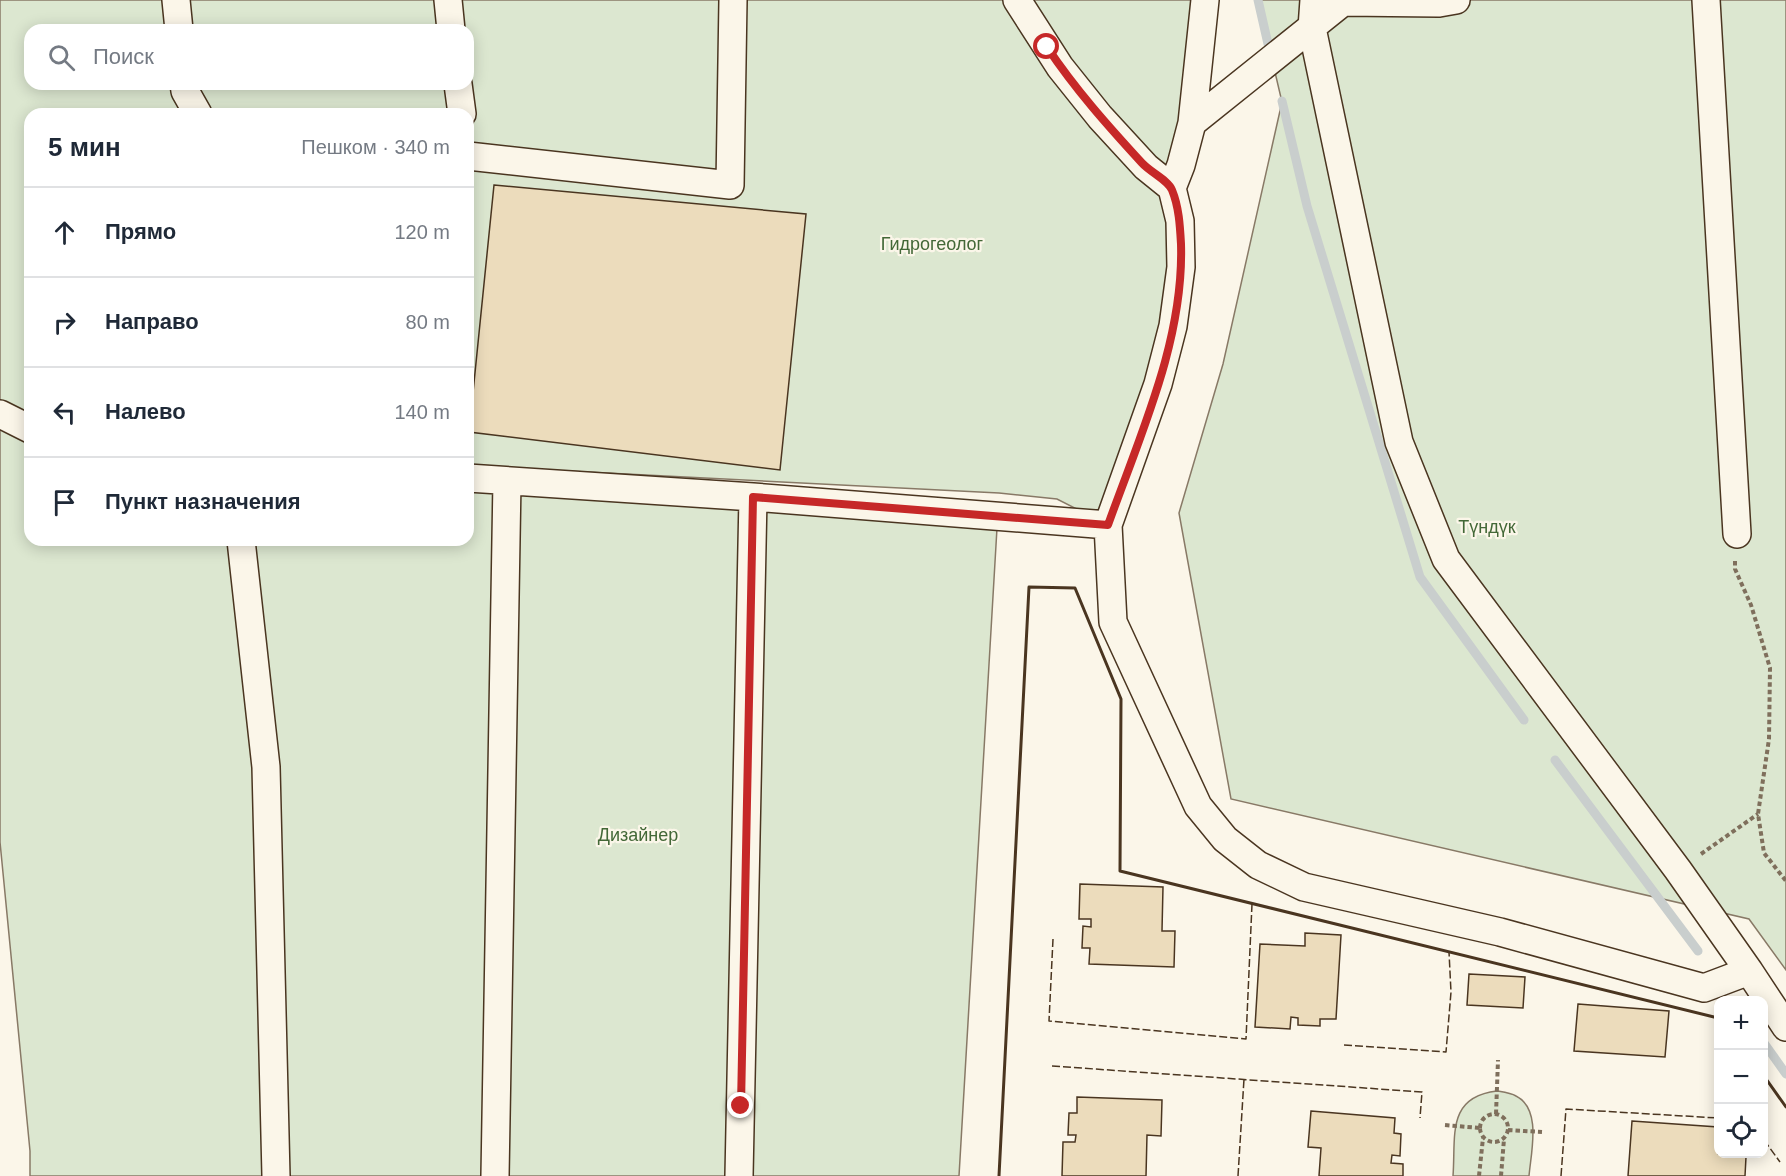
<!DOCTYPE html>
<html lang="ru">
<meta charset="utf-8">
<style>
body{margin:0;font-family:Helvetica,sans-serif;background:#f6f6f7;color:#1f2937}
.controls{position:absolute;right:18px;bottom:18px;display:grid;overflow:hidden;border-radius:12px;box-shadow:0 3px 15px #0003}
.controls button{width:54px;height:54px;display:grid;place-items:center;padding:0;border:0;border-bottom:2px solid #e0e1e3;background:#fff;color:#1f2937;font:30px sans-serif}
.stop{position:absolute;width:18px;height:18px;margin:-14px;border:4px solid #c62828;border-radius:50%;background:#fff}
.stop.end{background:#c62828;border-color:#fff;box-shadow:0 2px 6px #0008}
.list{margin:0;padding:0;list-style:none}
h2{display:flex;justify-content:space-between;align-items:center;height:78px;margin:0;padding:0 24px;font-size:26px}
h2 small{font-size:20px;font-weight:400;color:#747a83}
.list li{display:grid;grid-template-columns:39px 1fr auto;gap:18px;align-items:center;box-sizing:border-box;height:90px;padding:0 24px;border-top:2px solid #e0e1e3}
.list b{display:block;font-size:22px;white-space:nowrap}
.list em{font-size:20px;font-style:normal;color:#747a83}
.icon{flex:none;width:33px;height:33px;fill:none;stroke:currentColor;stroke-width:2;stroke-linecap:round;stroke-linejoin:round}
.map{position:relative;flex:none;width:1786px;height:1176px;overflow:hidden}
.search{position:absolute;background:#fff;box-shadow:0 3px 15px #0003;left:24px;top:24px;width:450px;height:66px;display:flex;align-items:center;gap:15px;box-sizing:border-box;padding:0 21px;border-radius:18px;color:#747a83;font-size:22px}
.panel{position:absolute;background:#fff;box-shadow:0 3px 15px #0003;left:24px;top:108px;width:450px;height:438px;border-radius:18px}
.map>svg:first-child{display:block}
</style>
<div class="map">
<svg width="1786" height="1176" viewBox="0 0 1786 1176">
<rect width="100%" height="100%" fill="#fbf6e9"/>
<path fill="#dce7d0" stroke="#887966" stroke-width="1.5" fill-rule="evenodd" d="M0,0H1205L1172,188L1181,267L1108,525L1057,499L999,493L468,466V114H30V414L0,400ZM30,30H468V84H30Z
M1258,0H1786V970L1749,919L1231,799L1179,513L1223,364L1282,102Z
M0,414L30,429V540H468V478L997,528L959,1176H30V1151L0,842Z
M1497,1091C1503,1092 1511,1093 1516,1096C1542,1109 1531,1152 1529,1176H1453C1456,1136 1446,1097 1497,1091Z"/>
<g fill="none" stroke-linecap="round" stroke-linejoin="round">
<path stroke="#c9cecd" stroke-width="9" d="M1258,0L1268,44
M1282,101L1307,206L1420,577L1524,720
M1555,760L1698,951
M1764,1043L1786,1074"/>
</g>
<path fill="#ecdcbc" stroke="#4a3520" stroke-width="1.5" d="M494,185L806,214L780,470L469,432Z
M1080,884L1163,887L1162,931H1175L1174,967L1089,964L1090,948H1082L1083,926L1091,927V919H1079Z
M1305,933L1341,935L1336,1019H1320V1026L1298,1025V1018L1291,1017L1290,1029L1255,1027L1260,944L1305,946Z
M1469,974L1525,977L1523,1008L1467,1005Z
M1578,1004L1669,1011L1665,1057L1574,1051Z
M1077,1097L1162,1100L1161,1136L1147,1135L1146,1176H1062L1063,1142H1075L1076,1135H1068L1069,1113H1077Z
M1311,1111L1395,1118L1394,1133L1401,1134L1400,1156L1392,1155L1391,1163L1403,1164V1176H1319L1321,1148L1308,1147Z
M1632,1121L1718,1127V1154L1746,1157L1745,1176H1628Z"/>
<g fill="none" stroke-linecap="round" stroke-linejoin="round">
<defs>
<path id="street" d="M176,0L179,30
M448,0L451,30
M1017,0L1060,67L1100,117L1146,167L1172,188L1180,221L1181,267L1173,326L1158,384L1108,525L1113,622L1198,806L1225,839L1258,865L1304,887L1500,932L1704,988L1749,971
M1314,0L1312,28L1399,442L1446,559L1678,870L1749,971L1786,1027
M1706,0L1737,534
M184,84L185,91L198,114
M458,84L462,114
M1192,123L1343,2L1439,3L1456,0
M468,156L730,185L733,0
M1172,188L1181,165L1192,123L1205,0
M0,414L30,429
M468,478L753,497L1108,525
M241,540L266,767L276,1176
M495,1176L507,481
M739,1176L753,497"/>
</defs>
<use href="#street" stroke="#4a3520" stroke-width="30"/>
<path stroke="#7f6f5c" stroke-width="4" stroke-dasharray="4.5 3" stroke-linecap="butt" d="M1735,561V569L1751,605L1770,668L1769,739L1758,814L1764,853L1786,881
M1701,854L1758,814
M1480 1128a14 14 0 1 1 28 0a14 14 0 1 1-28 0Z
M1496,1114L1498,1060
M1445,1125L1480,1128
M1508,1130L1542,1132
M1479,1176L1483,1138
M1501,1176L1504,1139"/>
<use href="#street" stroke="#fbf6e9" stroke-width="27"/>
<path stroke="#4a3520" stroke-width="1.5" stroke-dasharray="8 3" stroke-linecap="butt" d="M1053,939L1049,1021L1246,1039L1252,904
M1344,1045L1446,1052L1451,992L1449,952
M1052,1066L1422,1092L1420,1118
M1764,1140L1780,1162
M1238,1176L1244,1079
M1561,1176L1566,1109L1718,1118"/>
<path stroke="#4a3520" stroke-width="3" d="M1764,1076L1786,1107
M999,1176L1029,587L1075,588L1121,699L1120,871L1718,1018"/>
</g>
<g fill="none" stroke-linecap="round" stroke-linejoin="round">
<path stroke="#c62828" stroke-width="8" d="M741,1106L753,497L1108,525C1140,435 1184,341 1181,244C1180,226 1179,207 1172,190C1168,180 1150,172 1142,163C1108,126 1075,89 1047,47"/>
</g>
<g text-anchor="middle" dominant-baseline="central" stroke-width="4.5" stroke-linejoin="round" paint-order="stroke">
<g font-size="18" fill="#436837" stroke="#fbf6e9">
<text x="932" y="244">Гидрогеолог</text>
<text x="1487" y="527">Түндүк</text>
<text x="638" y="835">Дизайнер</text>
</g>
</g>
</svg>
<div class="controls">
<button>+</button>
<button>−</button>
<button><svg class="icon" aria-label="locate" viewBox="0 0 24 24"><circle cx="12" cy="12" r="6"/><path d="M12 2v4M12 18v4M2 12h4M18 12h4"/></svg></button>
</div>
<div class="stop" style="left:1047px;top:47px"></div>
<div class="stop end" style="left:741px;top:1106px"></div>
<div class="search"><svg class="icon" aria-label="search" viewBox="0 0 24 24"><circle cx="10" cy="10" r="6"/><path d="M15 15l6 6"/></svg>Поиск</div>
<section class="panel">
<h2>5 мин<small>Пешком · 340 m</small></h2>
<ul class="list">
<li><svg class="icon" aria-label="ahead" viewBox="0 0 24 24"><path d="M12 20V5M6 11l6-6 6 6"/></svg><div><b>Прямо</b></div><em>120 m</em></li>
<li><svg class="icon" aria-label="right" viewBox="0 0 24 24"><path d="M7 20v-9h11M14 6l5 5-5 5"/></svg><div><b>Направо</b></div><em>80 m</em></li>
<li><svg class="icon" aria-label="left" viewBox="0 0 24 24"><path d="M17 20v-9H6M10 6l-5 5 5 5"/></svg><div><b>Налево</b></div><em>140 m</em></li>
<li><svg class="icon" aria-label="arrive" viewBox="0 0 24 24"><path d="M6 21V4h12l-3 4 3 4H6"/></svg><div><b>Пункт назначения</b></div></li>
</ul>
</section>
</div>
